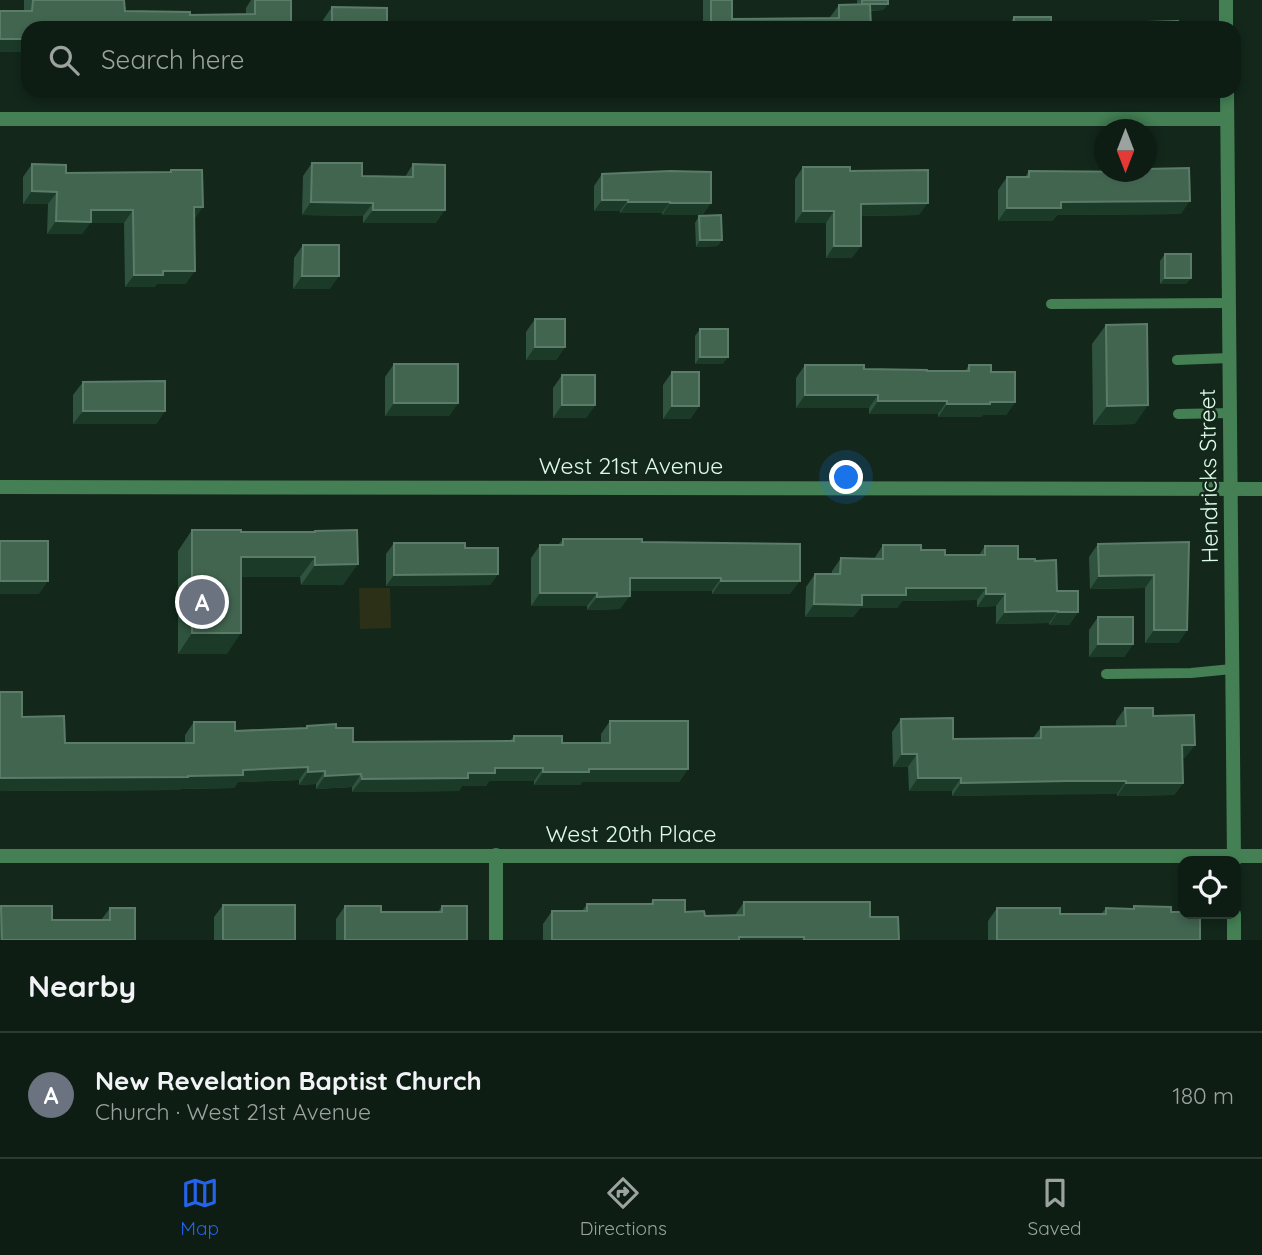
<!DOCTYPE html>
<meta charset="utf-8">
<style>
body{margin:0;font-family:Quicksand,sans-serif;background:#1c2a22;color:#f1f3f6}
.controls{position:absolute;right:21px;bottom:21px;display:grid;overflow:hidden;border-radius:14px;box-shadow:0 4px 10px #0003}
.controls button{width:63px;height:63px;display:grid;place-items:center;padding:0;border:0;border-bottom:2px solid #2e3b34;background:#0e1d14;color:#f1f3f6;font:35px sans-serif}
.compass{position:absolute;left:1094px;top:119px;width:63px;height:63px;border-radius:50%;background:#0e1d14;box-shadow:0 4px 10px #0003;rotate:180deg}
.you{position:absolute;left:847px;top:478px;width:24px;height:24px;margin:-18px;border:5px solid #fff;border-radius:50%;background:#1a73e8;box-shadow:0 0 0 10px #1a73e833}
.badge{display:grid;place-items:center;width:46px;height:46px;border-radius:50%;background:#2563eb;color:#fff;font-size:23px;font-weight:700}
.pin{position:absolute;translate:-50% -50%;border:4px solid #fff;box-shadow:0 2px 7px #0006}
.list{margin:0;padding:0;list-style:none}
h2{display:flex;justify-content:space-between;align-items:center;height:91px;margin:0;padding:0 28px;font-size:30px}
h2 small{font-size:23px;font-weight:400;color:#9ba2a0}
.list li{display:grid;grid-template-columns:46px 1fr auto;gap:21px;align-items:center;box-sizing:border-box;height:126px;padding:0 28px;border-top:2px solid #2e3b34}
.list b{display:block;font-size:26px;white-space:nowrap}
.list p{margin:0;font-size:23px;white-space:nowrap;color:#9ba2a0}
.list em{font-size:23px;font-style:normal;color:#9ba2a0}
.icon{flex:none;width:38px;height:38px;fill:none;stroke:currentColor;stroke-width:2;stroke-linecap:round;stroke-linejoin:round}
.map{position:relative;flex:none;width:1262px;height:940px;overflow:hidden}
.search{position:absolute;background:#0e1d14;box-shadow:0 4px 10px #0003;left:21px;right:21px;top:21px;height:77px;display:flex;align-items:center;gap:18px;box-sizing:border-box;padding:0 24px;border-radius:21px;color:#9ba2a0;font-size:26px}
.sheet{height:217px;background:#0e1d14}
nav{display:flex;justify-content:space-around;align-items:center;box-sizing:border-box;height:98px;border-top:2px solid #2e3b34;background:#0e1d14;font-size:19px;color:#9ba2a0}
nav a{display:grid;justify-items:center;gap:4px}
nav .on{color:#2563eb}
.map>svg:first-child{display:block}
</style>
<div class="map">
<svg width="1262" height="940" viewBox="0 0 1262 940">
<rect width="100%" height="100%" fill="#13271b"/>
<path fill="#2b3017" d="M359,588H390L391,628L360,629Z"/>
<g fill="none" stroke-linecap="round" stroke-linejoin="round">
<path stroke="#448054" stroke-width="10" d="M1051,304L1229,303
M1177,360L1229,358
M1178,414L1230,413
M1106,674L1191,673L1232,669"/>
<path stroke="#448054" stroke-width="14" d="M1226,0V28
M1227,91L1234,861
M0,119H1227
M496,855V940
M0,856H1262
M1234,914V940"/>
<path stroke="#448054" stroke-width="14" d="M0,487L1262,489"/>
</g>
<path fill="#2f533e" d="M24,0H124L125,11L190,15H246V8L251,0H291V28H28L24,11Z
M703,0H732V19L830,18V17L839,5L857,4V0H888V4L883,10L870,11L871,28H703Z
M332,7L387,28H323V20Z
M1014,17L1051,28H1006Z
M312,163L362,176L405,177L413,164L436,223H363V216L302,215L303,176Z
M32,164L66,173L169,172L171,170L194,220L186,284H157L154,287H125L124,223H90L82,234H47L48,204H23V177Z
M803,167L850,171L919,215L861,216L852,258H826V223H795V179Z
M1029,171L1181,214L1057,215L1052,221H998V190L1007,177H1025Z
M602,174L703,215H662V213H620V211H594V186Z
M699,216L718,246L696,247L695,223Z
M303,245L330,289H293L294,258Z
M1165,254L1191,278L1186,284H1160V261Z
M535,319L565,347L556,360H526V332Z
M1106,325L1135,424L1093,425L1092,344Z
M700,329L723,364H695V336Z
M394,364L458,403L449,416H385V377Z
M805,365L864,369L927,371H965L969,365L991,372L1015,402L1006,415H983L981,417H938V414H869V408H796V378Z
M672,372L699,406L690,419H663V385Z
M562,375L595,405L586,418H553V388Z
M83,382L165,411L156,424H73V395Z
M192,530L241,532H313L315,531L343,585H301L300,577H241L227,654H178V551Z
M563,539L642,542L790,594H712V591H630L620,609L587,610V606H531V558L540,545H558Z
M1189,542L1187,630L1178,643H1145V588L1090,589L1089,557L1098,544Z
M394,543L465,548L498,574L490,585L386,586V554Z
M883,545L921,550L945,555H979L985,546L1018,559L1035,561L1057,591L1078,612L1069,625H1049V623L996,624V606L977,607V600L902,601L897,608H860L853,617H805L806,587L815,574H832V571L841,558L874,559Z
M1098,617L1133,644L1124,657H1089V630Z
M1125,708L1153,716L1185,758H1183V783L1174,795L1117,796V794H1059L952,796V791H909L908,767H893L892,732L901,719L953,739L1033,738L1041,727L1116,726V721Z
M22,717L65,743H185V735L194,722L235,731L305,728L307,726L336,728L353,742L510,741L514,736L562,743H601V734L610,721L688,769L679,782H582L580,785H534V781H489L486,786H462L459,791L352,792V787L316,789V784L299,785V780L238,782L234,788L181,789L179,790L0,791Z
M653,900L685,912L705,916L735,915L744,902L870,917L899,940H543V924L552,911H582L587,904H650Z
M223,905L295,940H214V917Z
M1,906L52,920H101L110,908L135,940H0V908Z
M345,906L381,912H438L442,906L467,940H336V919Z
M1134,906L1171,912L1200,940H988V921L997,908L1060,914H1101L1106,908L1133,909Z"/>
<path fill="#1c3a28" d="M862,4H888L883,10L857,11Z
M0,39H28V52H0Z
M32,191L57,192L48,204H23Z
M602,200H628L620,211H594Z
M1190,201L1181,214L1057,215L1052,221H998L1007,208L1061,202Z
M311,202L373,203L363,216L302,215Z
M628,202H670L662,213H620Z
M670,203H711L703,215H662Z
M928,203L919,215L852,216L861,204Z
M194,207H203L194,220Z
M91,210H133L124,223H90L82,234H47L56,221Z
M373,210H445L436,223H363Z
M803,211H834L826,223H795Z
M700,240H722L718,246L696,247Z
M834,246H861L852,258H826Z
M163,271H195L186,284H157L154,287H125L134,275Z
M302,276H339L330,289H293Z
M1165,278H1191L1186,284H1160Z
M535,347H565L556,360H526Z
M700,357H728L723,364H695Z
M805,395H878L869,408H796Z
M878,401H947L938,414H869Z
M990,402H1015L1006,415H983L981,417H938L947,404Z
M394,403H458L449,416H385Z
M562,405H595L586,418H553Z
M1148,405L1135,424L1093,425L1107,406Z
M672,406H699L690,419H663Z
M83,411H165L156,424H73Z
M241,557H315L300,577H227Z
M358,564L343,585H301L315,565Z
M498,574L490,585L386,586L394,575Z
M1154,575L1145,588L1090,589L1099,576Z
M630,578H721L712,591H620Z
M0,581H48L39,594H0Z
M721,581H800L790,594H712Z
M906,588H986L977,600L902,601L897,608H860L853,617H805L814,604Z
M540,593H597L587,606H531Z
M986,594H1005L996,606L977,607Z
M630,596L620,609L587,610L597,597Z
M1058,611L1049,623L996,624L1005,612Z
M1058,612H1078L1069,625H1049Z
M1154,630H1187L1178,643H1145Z
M192,633H241L227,654H178Z
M1098,644H1133L1124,657H1089Z
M1182,745H1195L1185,758H1173Z
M902,754H917L908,767H893Z
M308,767L299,780L238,782L234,788L181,789L179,790L0,791V778L188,776L243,770Z
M495,768H543L534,781H489L486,786H462L459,791L352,792L362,779Z
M589,769H688L679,782H582L580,785H534L543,772Z
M325,771L316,784L299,785L308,772Z
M361,774L352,787L316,789L325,776Z
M918,778H961L952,791H909Z
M1068,781H1126L1117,794L952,796L961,783Z
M1126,783H1183L1174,795L1117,796Z
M739,937H804L802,940H736Z"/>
<path fill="#426550" stroke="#5a7c68" stroke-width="2" d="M33,0H124L125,11L190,12V15L255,14V0H291V28H28V39H0V11H32Z
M711,0H732V19L839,18V5L870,4L871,28H711Z
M862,0H888V4H862Z
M332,7L387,8V28H332Z
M1014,17H1051V28H1014Z
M1178,21L1179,28H1148V22Z
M312,163H362V176L413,177V164L445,165V210H373V203L311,202Z
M32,164L66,165V173L171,172V170H202L203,207H194L195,271H163V275H134L133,210H91V222L56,221L57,192L32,191Z
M803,167H850V171L928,170V203L861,204V246H834V211H803Z
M1189,168L1190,201L1061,202V208H1007V177H1029V171L1146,172V169Z
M670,171L711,172V203H670V202H628V200H602V174Z
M721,215L722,240H700L699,216Z
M303,245H339V276H302Z
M1165,254H1191V278H1165Z
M535,319H565V347H535Z
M1147,324L1148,405L1107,406L1106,325Z
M700,329H728V357H700Z
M394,364H458V403H394Z
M805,365H864V369L927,370V371H969V365H991V372H1015V402H990V404H947V401H878V395H805Z
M672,372H699V406H672Z
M562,375H595V405H562Z
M165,381V411H83V382Z
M192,530H241V532H315V531L357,530L358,564L315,565V557H241V633H192Z
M563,539H642V542L800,544V581H721V578H630V596L597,597V593H540V545H563Z
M0,541H48V581H0Z
M1189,542L1187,630H1154V575L1099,576L1098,544Z
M394,543H465V548H498V574L394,575Z
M883,545H921V550H945V555H985V546H1018V559H1035V561L1056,560L1057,591H1078V612H1058V611L1005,612V594H986V588H906V595H862V605L814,604L815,574H840L841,558L883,559Z
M1098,617H1133V644H1098Z
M0,692H22V717L64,716L65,743H194V722H235V731L307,728V726L336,724V728H353V742L514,741V736H562V743H610V721H688V769H589V772H543V768H495V773H468V778L362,779L361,774L325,776V771L308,772V767L243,770V775L188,776V777L0,778Z
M1125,708H1153V716L1194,715L1195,745H1182L1183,783H1126V781H1068L961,783V778H918L917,754H902L901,719L953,718V739L1041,738V727L1126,726Z
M653,900H685V912L704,911L705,916L744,915V902H870V917H898L899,940H804V937H739V940H552V911H587V904H653Z
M223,905H295V940H223Z
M1,906H52V920H110V908H135V940H2Z
M345,906H381V912H442V906H467V940H345Z
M1134,906L1171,907V912H1183V914H1200V940H997V908H1060V914H1106V908L1134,909Z"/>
<g text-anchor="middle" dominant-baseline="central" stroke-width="5" stroke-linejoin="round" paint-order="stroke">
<g font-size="23" fill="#ddfbe7" stroke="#13271b">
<text x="631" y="465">West 21st Avenue</text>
<text transform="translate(1208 476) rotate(-91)">Hendricks Street</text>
<text x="631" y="833">West 20th Place</text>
</g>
</g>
</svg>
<div class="controls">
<button><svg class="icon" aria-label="locate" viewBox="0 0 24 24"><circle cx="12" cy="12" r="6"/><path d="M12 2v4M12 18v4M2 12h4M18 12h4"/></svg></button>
</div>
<svg class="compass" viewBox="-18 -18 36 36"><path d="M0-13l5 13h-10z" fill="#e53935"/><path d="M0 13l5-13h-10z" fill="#9ba2a0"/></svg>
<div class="you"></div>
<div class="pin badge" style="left:202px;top:602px;background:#6b7280">A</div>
<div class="search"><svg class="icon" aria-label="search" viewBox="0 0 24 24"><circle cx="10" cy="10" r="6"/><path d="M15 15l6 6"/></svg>Search here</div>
</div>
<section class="sheet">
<h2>Nearby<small></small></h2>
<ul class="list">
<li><span class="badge" style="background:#6b7280">A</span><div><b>New Revelation Baptist Church</b><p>Church · West 21st Avenue</p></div><em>180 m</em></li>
</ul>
</section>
<nav>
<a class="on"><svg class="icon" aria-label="map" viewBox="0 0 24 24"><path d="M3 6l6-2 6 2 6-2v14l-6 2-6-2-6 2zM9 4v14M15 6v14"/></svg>Map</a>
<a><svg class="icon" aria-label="directions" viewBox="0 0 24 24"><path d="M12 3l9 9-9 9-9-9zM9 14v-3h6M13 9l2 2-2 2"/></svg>Directions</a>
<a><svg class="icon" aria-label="saved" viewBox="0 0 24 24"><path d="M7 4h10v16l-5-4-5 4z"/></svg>Saved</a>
</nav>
